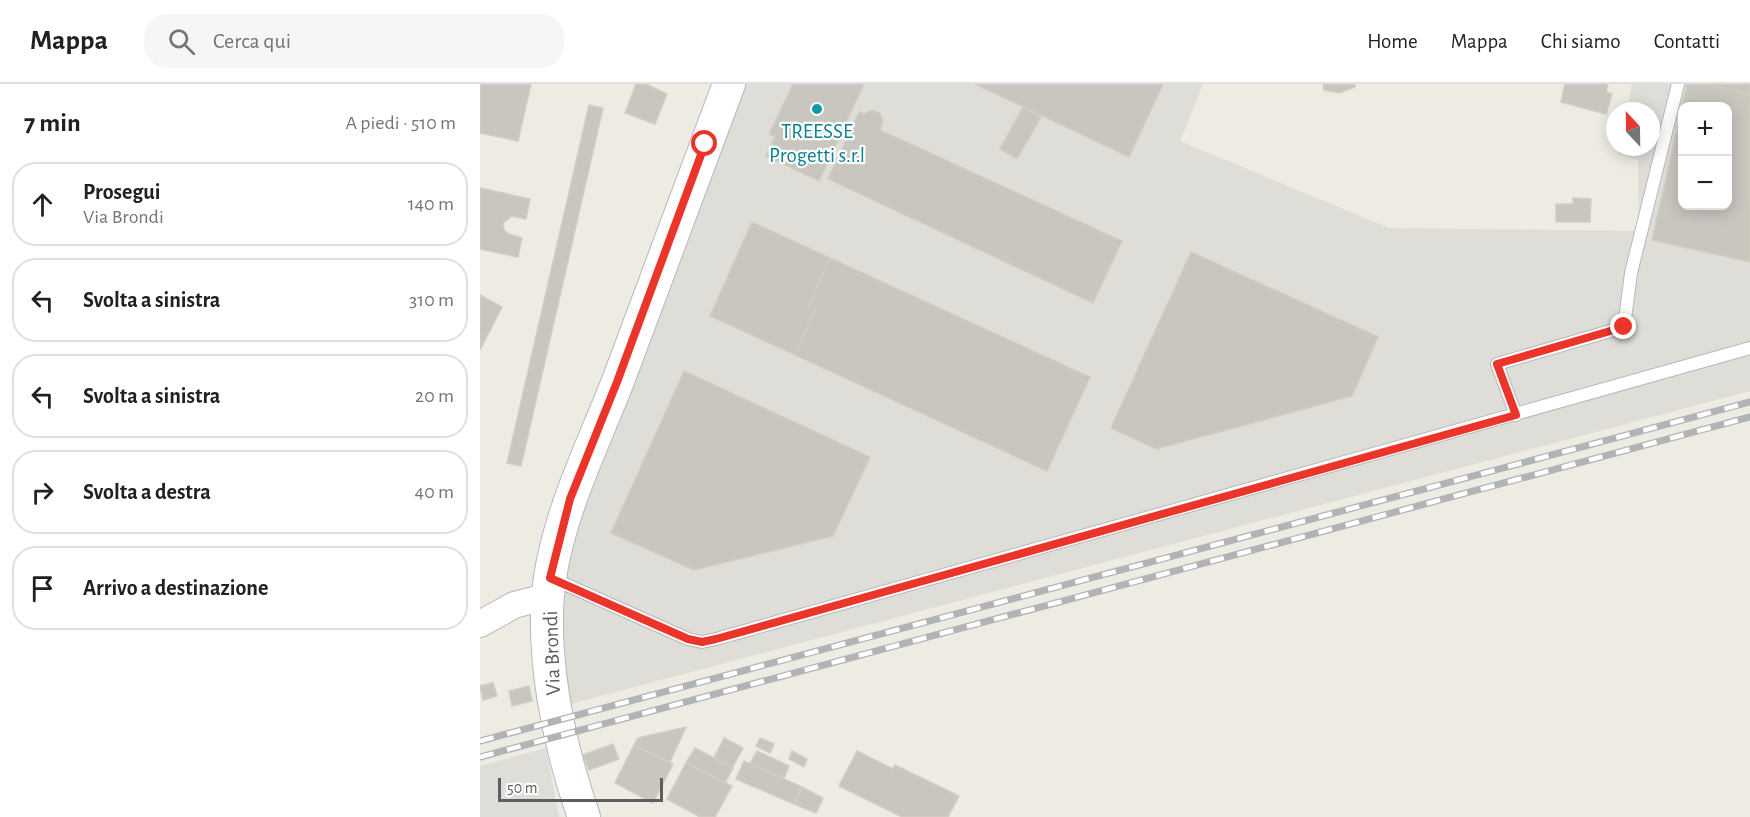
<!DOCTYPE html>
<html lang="it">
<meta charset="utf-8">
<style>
body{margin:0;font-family:"Alegreya Sans",sans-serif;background:#f6f6f6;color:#202124}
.controls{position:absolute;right:18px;top:18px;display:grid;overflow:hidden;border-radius:12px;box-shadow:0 3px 15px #0003}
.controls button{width:54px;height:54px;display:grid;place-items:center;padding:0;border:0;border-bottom:2px solid #e0e0e0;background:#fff;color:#202124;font:30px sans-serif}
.compass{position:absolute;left:1126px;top:18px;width:54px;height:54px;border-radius:50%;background:#fff;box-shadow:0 3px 15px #0003;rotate:338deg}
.scale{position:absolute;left:18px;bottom:15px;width:165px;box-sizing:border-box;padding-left:6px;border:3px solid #5b5f64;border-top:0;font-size:16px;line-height:21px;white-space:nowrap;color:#5b5f64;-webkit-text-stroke:4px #fff;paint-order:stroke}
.stop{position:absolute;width:18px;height:18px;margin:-14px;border:4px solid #ec352a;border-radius:50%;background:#fff}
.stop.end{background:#ec352a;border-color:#fff;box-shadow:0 2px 6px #0008}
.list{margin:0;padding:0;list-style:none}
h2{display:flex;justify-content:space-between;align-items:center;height:78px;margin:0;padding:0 24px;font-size:26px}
h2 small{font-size:20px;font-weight:400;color:#757577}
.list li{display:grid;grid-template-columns:39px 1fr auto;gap:18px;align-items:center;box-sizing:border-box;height:84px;margin:0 12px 12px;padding:0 12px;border:2px solid #e0e0e0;border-radius:24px}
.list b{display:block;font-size:22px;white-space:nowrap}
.list p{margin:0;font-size:20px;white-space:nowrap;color:#757577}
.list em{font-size:20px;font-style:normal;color:#757577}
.icon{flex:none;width:33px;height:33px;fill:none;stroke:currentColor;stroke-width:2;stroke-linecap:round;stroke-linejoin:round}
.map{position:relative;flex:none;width:1270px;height:733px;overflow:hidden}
header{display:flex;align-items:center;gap:36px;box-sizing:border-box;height:84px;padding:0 30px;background:#fff;border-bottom:2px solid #e0e0e0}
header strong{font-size:28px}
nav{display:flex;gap:33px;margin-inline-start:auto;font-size:21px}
.search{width:420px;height:54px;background:#f6f6f6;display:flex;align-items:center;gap:15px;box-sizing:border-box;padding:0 21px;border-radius:24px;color:#757577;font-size:22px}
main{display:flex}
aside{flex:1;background:#fff}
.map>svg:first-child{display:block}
</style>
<header>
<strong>Mappa</strong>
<div class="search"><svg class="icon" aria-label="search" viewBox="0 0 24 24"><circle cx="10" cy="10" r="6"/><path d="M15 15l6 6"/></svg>Cerca qui</div>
<nav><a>Home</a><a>Mappa</a><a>Chi siamo</a><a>Contatti</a></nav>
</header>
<main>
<aside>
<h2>7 min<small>A piedi · 510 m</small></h2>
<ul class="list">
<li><svg class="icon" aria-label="ahead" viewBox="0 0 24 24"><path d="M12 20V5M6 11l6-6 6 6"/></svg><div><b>Prosegui</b><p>Via Brondi</p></div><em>140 m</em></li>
<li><svg class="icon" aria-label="left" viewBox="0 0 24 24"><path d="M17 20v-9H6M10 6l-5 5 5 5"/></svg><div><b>Svolta a sinistra</b></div><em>310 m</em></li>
<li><svg class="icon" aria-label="left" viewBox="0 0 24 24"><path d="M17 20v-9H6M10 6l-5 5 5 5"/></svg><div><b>Svolta a sinistra</b></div><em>20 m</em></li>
<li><svg class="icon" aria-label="right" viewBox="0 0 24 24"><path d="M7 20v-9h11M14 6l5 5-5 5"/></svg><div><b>Svolta a destra</b></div><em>40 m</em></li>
<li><svg class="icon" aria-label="arrive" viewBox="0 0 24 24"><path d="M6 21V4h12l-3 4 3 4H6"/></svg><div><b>Arrivo a destinazione</b></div></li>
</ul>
</aside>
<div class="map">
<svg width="1270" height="733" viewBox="0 0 1270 733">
<rect width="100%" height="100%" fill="#eeebe3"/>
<path fill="#dfddd7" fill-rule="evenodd" d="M257,0H723L700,57L909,144L1159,147L1158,76L1138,70L1139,63H1171V27H1147L1152,0H1270V307L87,621L76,551L78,478ZM1202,22H1248V122H1202Z
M66,664L79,733H0V682Z"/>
<path fill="#c9c6c0" stroke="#d3cdc1" stroke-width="1.5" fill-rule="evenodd" d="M0,0H51L38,57L0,49Z
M156,0H166L187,10L175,40L145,29Z
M313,0H384L339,97L286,72L295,53L289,50Z
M495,0H683L649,73Z
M843,0H875V3L859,9L844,6Z
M1085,0H1128L1126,8L1132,10L1126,30L1081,18Z
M1207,0H1225L1270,10V178L1172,156ZM1202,22H1248V122H1202Z
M1225,0H1270V10Z
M109,21L123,24L41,382L27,379Z
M543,23L561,33L537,75L520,65Z
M392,26L400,29L403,38L400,46L642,157L613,219L348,95L379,28L384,30Z
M0,104L50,115L46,135L32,132L23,139L24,146L29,150L42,154L38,173L0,165Z
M1093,114L1111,115L1110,138H1076V120H1093Z
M272,138L350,174L328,222L336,225L315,271L230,232Z
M711,168L898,253L872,312L676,365L631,344Z
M350,174L610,293L567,387L315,271L336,225L328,222Z
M0,211L22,223L0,266Z
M204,287L390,373L353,452L214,486L131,449Z
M13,599L17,612L3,616L0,602Z
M49,602L52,617L32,622L29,607Z
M206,643L190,678L154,661L158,654Z
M244,654L263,664L252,684L234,674Z
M280,654L294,660L290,669L276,662Z
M133,660L139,675L109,686L103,671Z
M154,661L193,680L173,719L135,699Z
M215,664L253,684L245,699L206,679Z
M277,667L309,682L304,694L270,680Z
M312,667L327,675L324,683L309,675Z
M377,667L413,685L415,681L479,712L468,733H422L359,702Z
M264,677L322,703L314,720L256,695Z
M206,679L252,702L235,733H220L187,715Z
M322,703L343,714L336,729L314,720Z"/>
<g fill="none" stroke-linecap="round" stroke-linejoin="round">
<defs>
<path id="service" d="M1036,331L1017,280L1144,243L1151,189L1198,0
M71,494L208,555L222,558L236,555L1270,264"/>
<path id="minor" d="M0,540L34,521L69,512"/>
<path id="tertiary" d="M104,733C79,662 59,568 70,493C81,424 113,361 138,297C175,198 212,99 249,0"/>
</defs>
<use href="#service" stroke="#b5b9bd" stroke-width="14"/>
<use href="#minor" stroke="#b5b9bd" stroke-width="28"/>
<use href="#tertiary" stroke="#b5b9bd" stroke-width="34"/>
<use href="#service" stroke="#fff" stroke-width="12"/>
<use href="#minor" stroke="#fff" stroke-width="26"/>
<use href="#tertiary" stroke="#fff" stroke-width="32"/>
<defs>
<path id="rail" d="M0,657L1270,318
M0,673L1270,333"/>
</defs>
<use href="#rail" stroke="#b2b3b4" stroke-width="7"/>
<use href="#rail" stroke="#fff" stroke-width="4.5" stroke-dasharray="14" stroke-linecap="butt"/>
</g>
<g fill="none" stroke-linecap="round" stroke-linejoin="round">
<path stroke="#ec352a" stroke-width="8" d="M225,60L137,298L90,415L70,494L208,555L222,558L236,555L1036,331L1017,280L1144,243"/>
</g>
<circle fill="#0f9aa8" stroke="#fff" stroke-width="2" cx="337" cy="25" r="6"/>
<g text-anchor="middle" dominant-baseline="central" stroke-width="4.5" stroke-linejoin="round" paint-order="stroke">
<g font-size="21" fill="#0d838f" stroke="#fff">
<text x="337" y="47">TREESSE<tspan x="337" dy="24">Progetti s.r.l</tspan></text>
</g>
<g font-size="21" fill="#5b5f64" stroke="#fff">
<text transform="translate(72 569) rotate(-92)">Via Brondi</text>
</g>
</g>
</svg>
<div class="controls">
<button>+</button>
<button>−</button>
</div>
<svg class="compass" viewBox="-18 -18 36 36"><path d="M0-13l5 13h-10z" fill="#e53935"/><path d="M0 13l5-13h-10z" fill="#757577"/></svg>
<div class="scale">50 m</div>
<div class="stop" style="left:225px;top:60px"></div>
<div class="stop end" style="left:1144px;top:243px"></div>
</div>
</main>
